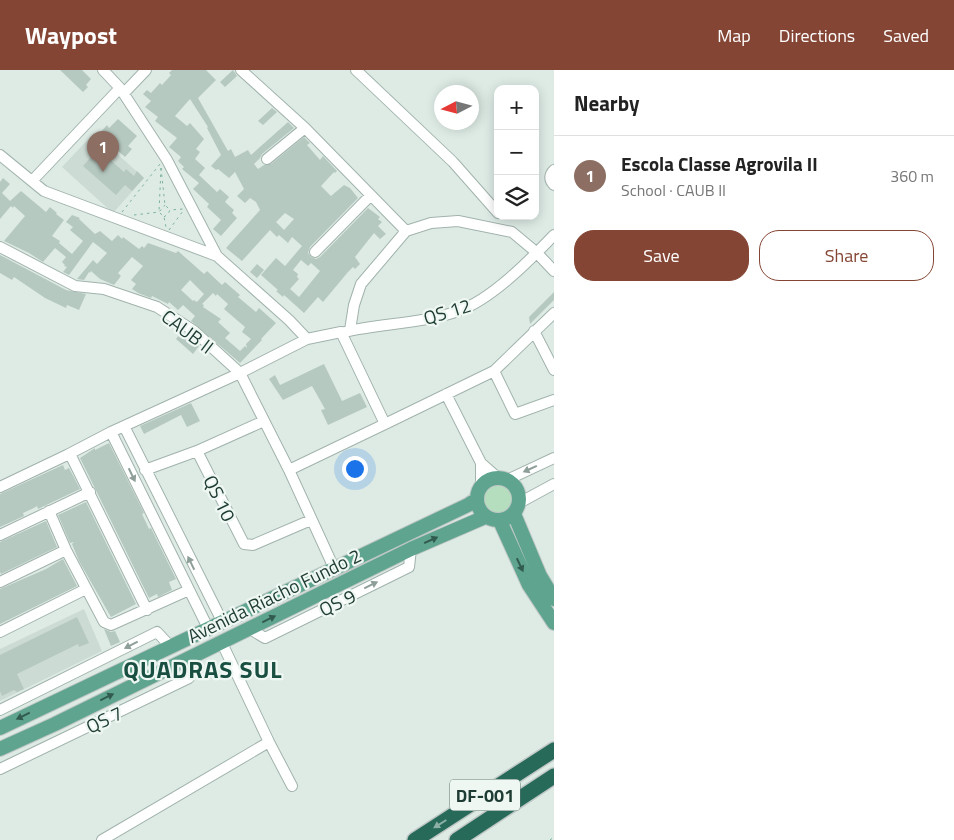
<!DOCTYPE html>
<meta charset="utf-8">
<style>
body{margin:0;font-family:"Titillium Web",sans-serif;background:#f6f6f6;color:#222}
.controls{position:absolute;right:15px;top:15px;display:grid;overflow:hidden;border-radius:10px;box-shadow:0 2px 12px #0003}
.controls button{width:45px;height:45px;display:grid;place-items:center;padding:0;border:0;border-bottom:1px solid #e0e0e0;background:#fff;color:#222;font:25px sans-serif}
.compass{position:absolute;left:434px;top:15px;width:45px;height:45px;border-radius:50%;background:#fff;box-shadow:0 2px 12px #0003;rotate:264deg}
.you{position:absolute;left:354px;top:398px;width:18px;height:18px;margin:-12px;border:4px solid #fff;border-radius:50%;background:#1a73e8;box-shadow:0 0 0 8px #1a73e833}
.badge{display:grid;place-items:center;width:32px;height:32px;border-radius:50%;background:#844534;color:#fff;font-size:16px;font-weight:700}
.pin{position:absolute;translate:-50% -41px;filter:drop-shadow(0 1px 2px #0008)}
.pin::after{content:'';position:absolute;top:26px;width:18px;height:15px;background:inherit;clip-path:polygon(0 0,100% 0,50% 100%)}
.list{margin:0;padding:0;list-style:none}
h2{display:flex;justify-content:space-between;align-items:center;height:65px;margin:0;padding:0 20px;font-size:21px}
h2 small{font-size:16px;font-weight:400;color:#767676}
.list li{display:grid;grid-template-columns:32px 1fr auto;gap:15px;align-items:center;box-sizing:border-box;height:80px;padding:0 20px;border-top:1px solid #e0e0e0}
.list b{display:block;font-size:19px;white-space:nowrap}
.list p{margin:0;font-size:16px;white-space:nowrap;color:#767676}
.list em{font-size:16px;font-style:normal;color:#767676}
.actions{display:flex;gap:10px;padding:15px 20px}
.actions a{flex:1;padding:11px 0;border:1px solid #844534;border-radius:20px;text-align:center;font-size:18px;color:#844534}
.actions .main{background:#844534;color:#fff}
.icon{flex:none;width:28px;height:28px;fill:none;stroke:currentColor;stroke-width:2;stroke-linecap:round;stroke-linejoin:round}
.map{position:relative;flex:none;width:554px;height:770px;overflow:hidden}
header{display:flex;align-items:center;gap:30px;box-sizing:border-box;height:70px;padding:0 25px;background:#844534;color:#fff}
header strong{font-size:24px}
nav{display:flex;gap:28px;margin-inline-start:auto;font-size:18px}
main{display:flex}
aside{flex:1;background:#fff}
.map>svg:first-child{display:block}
</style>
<header>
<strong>Waypost</strong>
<nav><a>Map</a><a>Directions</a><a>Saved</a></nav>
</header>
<main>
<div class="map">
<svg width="554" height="770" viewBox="0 0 554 770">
<rect width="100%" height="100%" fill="#deebe5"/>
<path fill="#ccdbd4" d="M94,63L144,108L113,143L62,97Z
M84,539L102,581L0,631V579Z"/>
<path fill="#b5debe" d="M482 429a16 16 0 1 1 32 0a16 16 0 1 1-32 0Z"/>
<path fill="#b6c9c0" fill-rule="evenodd" d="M60,0H82L91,9L86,15L88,17L83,22Z
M172,0H206L216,10L198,28L228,81L231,79L235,87L248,80L251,85L288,52L294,58L262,84L260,88L254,94L258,99L264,95L271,94L304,67L310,73L307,75L320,90L323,86L337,101L335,103L334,102L321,116L331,126L344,115L350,118L358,128L310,177L308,183L311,187L316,189L320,187L368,138L380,147L378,149L382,152L378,156L386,164L380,169L374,163L355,187L360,194L355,199L353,197L348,202L323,232L318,227L304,243L284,225L283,227L276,221L278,220L261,205L276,188L285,196L302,176L292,167L288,173L279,165L277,167L270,160L242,191L226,178L260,140L256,132L250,128L245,133L237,126L244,119L235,102L229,108L218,99L216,100L211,96L221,85L207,58L208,57L190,29L175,46L187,56L190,53L204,69L196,79L200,82L195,89L205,98L199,105L217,122L220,119L229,127L225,132L234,140L232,143L237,148L221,166L213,159L221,150L207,137L209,134L193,119L199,113L182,99L184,97L178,91L181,87L169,77L177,68L155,51L158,47L145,37L151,31L143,24L147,20L151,23L160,13L162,15L171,5L169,3ZM285,143L294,149L284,160L276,152ZM301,190L308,196L311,193L320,201L299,227L290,219L299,209L297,207L298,204L293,200Z
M233,0L237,6L225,17L220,12Z
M272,38L277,42L263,55L258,51Z
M118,49L137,66L128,76L132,79L125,87L99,64L107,55L109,58Z
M98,79L124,102L126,99L134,106L137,101L144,108L132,121L125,115L116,125L83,96Z
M3,108L10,114L2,123L10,131L21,121L46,142L50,137L57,143L56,144L64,150L52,166L60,171L59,173L72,184L83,171L70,160L73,157L66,152L72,145L80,148L79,149L95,164L100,161L112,171L118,165L122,169L123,167L139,179L142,176L144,178L148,173L176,183L178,181L204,204L207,201L222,215L225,212L240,225L238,227L256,242L259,238L276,253L261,269L262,270L240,293L191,251L195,246L183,235L178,240L169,232L168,234L152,226L151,228L138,223L132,219L136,214L131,210L143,196L132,187L118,203L121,206L114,215L100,209L91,201L90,203L89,202L84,210L77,209L93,190L97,194L107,183L93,172L69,205L63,202L67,197L64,196L65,195L62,192L66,187L55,178L43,192L29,183L4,171L25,146L14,136L13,138L11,136L0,149V112ZM190,210L204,224L197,232L194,230L193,231L181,220ZM213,223L216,226L217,224L228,234L224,239L245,257L242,262L251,269L246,274L247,278L245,276L240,281L225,268L230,263L218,252L221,249L203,237L204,235L202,234Z
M0,185L66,220L86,224L79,240L67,235L66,238L45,228L14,207L12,210L0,203Z
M257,194L264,200L257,208L250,202Z
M554,222V230L530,254L529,247Z
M182,261L199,276L193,284L176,269Z
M324,294L342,331L360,323L367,337L328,355L321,340L325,339L312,316L283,330L269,309L275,305L280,315Z
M191,333L200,351L187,357L181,345L144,364L140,356Z
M109,373L144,443L142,444L149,459L151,458L176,509L169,512L172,520L158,527L157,524L149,528L147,524L80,388L95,378V380Z
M63,395L65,400L69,398L80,419L38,439L37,436L34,438L23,443L24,446L0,457V424Z
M86,432L136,534L111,547L79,491L72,474L74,472L70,473L58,445Z
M46,451L57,477L1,504L0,502V472Z
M63,489L77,516L0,554V519L46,499Z
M77,547L89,573L79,577L78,574L17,604L24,619L17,622L14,620L2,626L0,621V585Z
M104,559L111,562L115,561L120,572L111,576Z"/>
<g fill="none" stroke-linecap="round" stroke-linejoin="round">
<defs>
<path id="minor" d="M241,0L305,58L406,161L361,214L354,235L350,260
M356,0L453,92L498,143
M120,18L167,90L217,186
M124,23L146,0
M0,85L44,121L217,186L289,250L307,269
M267,89L305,58
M554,100C549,105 549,110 554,115
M32,111L120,18L103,0
M406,161L431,153L458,151L512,162L536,182L554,201
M0,177L75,216L104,219L157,237L194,261L240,303L289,400L334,498
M315,182L370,126
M534,261L554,300
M344,262C382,253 422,254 458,241C491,230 530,190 554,165
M494,301L515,344L554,330
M446,324L481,393
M385,354L494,301L554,243
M124,356L222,551
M111,362L208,558
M197,381L244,474L253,475L311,450
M70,384L147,540
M145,400L197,381L264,351
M507,410L554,388
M0,417L67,385L111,362L240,303L307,269L341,262L385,354L289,400
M481,417V393L498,408
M519,433L554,414
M49,441L66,480L104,552L111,555L189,520
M0,465L90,422
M0,512L66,480
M250,559L265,568L409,497L411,479
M0,562L86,519
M221,571L269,672L292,716
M0,640L157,562L170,576
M0,699L189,608L191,587
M102,770L269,672"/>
<path id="major" d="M477 429a21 21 0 1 1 42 0a21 21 0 1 1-42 0Z
M514,444L540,506L554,529
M500,451L529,515L554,553
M0,658L468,435L477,429
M0,679L55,654L411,479L485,447"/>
<path id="highway" d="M415,770L554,680
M457,770L554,706"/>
</defs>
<use href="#minor" stroke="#a1b3ac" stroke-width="12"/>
<use href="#major" stroke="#c0c8c6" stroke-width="16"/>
<use href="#highway" stroke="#c0c8c6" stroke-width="18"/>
<path stroke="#7cb19e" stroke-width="1" stroke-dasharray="2.5 4" stroke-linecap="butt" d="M161,98L165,135L170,140
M161,98L159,142L164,147L166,157
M122,142L160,94
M134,145L159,142L165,135
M164,147L168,144L170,140L183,139
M169,160L183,141
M550,770L554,767"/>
<use href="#minor" stroke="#fff" stroke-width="10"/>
<use href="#major" stroke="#5fa48f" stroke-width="14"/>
<use href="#highway" stroke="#286a5a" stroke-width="15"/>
</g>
<defs><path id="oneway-solid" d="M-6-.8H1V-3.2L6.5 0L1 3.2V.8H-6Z" transform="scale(1.25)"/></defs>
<g fill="#8e9e99">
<use href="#oneway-solid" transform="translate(530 399) rotate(156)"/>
<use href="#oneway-solid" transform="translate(132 405) rotate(64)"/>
<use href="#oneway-solid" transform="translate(191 493) rotate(-116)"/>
<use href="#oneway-solid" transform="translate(371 515) rotate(-26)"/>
<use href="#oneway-solid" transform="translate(131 575) rotate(153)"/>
</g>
<g fill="#325b4f">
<use href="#oneway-solid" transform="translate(431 470) rotate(-24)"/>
<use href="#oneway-solid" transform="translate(520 495) rotate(65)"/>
<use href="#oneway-solid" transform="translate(269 549) rotate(-26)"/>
<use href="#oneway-solid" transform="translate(107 627) rotate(-26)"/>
<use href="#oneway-solid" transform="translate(23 646) rotate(154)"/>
</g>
<use fill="#8cb0a6" href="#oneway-solid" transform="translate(440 754) rotate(148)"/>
<g text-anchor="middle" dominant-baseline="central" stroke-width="4.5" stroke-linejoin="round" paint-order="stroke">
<rect fill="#eff7f3" stroke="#5d746d" stroke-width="1" x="450" y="709.5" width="70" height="31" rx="4"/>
<g font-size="18" font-weight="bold" fill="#1e3c33">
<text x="485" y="725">DF-001</text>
</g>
<g font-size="19" fill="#1e3c33" stroke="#eff7f3">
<text transform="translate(447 241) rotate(-17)">QS 12</text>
<text transform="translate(188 261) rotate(37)">CAUB II</text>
<text transform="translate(220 428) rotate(64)">QS 10</text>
<text transform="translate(274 525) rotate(-26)">Avenida Riacho Fundo 2</text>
<text transform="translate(337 532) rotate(-26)">QS 9</text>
<text transform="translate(104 649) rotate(-26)">QS 7</text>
</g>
<g font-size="24" font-weight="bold" letter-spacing="1" fill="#194f40" stroke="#eff7f3">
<text x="203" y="599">QUADRAS SUL</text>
</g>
</g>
</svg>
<div class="controls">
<button>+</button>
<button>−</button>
<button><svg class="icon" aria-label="layers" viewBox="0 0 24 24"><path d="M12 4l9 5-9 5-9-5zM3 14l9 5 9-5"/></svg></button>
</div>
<svg class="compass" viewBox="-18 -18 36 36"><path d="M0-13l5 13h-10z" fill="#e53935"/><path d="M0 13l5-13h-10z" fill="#767676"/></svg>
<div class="you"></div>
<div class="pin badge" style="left:103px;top:102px;background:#8d6e63">1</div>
</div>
<aside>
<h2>Nearby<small></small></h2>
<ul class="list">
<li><span class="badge" style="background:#8d6e63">1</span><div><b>Escola Classe Agrovila II</b><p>School · CAUB II</p></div><em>360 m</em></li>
</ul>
<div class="actions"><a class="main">Save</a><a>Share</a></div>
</aside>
</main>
